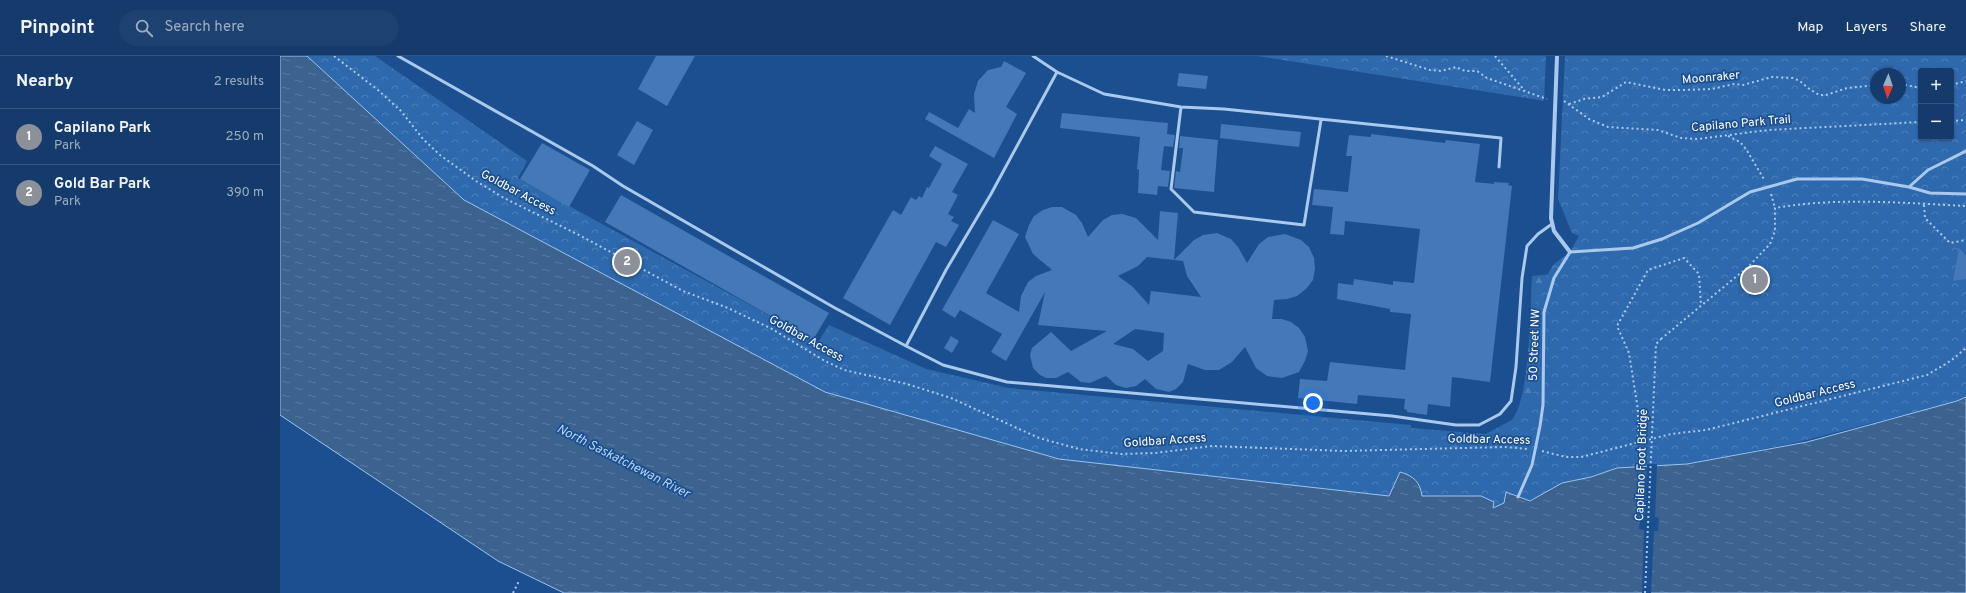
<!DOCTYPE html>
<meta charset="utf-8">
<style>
body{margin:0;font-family:Overpass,sans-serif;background:#1d4271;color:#f1f3f6}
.controls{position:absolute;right:12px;top:12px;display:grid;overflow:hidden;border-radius:4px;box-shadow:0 1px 3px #0004}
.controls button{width:36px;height:36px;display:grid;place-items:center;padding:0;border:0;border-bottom:1px solid #33557e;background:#143b6b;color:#f1f3f6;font:20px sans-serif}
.compass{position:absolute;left:1590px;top:12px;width:36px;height:36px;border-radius:50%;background:#143b6b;box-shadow:0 1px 3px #0004;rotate:182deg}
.you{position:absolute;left:1033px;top:347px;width:14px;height:14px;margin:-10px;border:3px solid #fff;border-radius:50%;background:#1a73e8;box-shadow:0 0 0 6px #1a73e833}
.badge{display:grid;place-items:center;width:26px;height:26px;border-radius:50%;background:#8c9099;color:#fff;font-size:13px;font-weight:700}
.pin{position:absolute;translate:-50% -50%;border:2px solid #fff;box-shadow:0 1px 4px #0006}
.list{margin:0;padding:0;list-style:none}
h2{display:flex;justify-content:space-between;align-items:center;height:52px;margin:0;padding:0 16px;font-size:17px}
h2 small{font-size:13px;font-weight:400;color:#9dadc1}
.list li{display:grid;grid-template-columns:26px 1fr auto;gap:12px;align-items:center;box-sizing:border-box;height:56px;padding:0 16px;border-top:1px solid #33557e}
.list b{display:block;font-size:15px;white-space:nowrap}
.list p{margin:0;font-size:13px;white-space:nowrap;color:#9dadc1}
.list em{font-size:13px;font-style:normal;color:#9dadc1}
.icon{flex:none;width:22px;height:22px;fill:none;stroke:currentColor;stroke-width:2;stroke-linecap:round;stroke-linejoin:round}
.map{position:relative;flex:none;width:1686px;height:537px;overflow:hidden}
header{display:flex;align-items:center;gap:24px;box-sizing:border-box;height:56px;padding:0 20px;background:#143b6b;border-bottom:1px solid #33557e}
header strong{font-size:19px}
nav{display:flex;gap:22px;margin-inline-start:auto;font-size:14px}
.search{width:280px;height:36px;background:#1d4271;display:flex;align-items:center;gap:10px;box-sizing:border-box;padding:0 14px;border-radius:22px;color:#9dadc1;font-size:15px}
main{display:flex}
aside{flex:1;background:#143b6b}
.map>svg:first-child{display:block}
</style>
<header>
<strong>Pinpoint</strong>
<div class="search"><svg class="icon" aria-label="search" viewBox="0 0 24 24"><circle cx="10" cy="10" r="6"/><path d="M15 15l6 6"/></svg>Search here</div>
<nav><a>Map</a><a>Layers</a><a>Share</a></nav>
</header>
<main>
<aside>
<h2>Nearby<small>2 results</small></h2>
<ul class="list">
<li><span class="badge">1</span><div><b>Capilano Park</b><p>Park</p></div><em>250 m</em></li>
<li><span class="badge">2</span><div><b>Gold Bar Park</b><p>Park</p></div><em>390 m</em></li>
</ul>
</aside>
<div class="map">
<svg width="1686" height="537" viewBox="0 0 1686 537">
<defs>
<pattern id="forest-firs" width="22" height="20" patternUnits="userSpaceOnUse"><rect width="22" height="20" fill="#2e69ad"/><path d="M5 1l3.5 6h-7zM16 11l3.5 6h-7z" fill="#4d80b9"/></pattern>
<pattern id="park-crowns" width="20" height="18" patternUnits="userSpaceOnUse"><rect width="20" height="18" fill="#2e69ad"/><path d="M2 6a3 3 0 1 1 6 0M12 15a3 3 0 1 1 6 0" fill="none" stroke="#4d80b9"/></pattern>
<pattern id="water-ripples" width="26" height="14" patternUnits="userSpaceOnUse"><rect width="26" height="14" fill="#3c6290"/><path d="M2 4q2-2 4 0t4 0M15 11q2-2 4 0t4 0" fill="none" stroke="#597aa1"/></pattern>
</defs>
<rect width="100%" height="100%" fill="#1b4f8f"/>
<path fill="url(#forest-firs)" d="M1271,218L1256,384L1206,378C1213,375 1224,371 1230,366C1251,346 1250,251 1252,220Z"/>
<path fill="url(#park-crowns)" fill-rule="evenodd" d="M27,0H95L247,105L238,122L538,286L549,269L646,313L729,332L1131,369V372L1206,378L1239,360L1253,342L1256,239L1273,209L1290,196L1299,180L1292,177L1278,143L1285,0H1686V341L1677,345L1519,386L1407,408L1337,412L1311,421L1282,427L1250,445L1226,436L1224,447L1213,453L1179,441L1142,440C1140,426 1135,420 1120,416L1109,440L779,403L545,336L184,144ZM1641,15H1671V81H1641ZM1596,18H1620V42H1596Z
M977,0H1266L1264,45L1246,42Z"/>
<path fill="url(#water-ripples)" stroke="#9cc4f0" d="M0,0H27L184,144L545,336L779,403L1109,440L1120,416C1134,420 1140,426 1142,440H1201L1214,446L1213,452L1224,447L1226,436L1250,445L1282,427L1311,421L1337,412L1407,408L1527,386L1677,345L1686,341V537H284L218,505L0,359Z"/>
<path fill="#1b4f8f" d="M1367,408H1377L1375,461L1379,462L1378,475H1374L1371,537H1362L1364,474L1359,473L1360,462H1365Z"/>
<path fill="#4478b7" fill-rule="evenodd" d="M376,0H415L387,50L358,33Z
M724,5L746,17L726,51L737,58L714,102L645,63L649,56L678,72L689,53L695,57L694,38L698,25L708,14L721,11Z
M899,17L928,20L926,33L897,30Z
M782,57L888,67L887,78L895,79L893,91L884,90L881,114L890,115L888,131L878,130L877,139L858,137L859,114L857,113L860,81L780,72Z
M357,65L373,74L354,109L337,99Z
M941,68L1021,76L1019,91L940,82Z
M1091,78L1165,87L1166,84L1200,88L1195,126L1214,128V126L1229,127L1228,129L1232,130L1210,326L1172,321L1170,351L1148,348L1147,359L1127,356V354L1124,353L1125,343L1078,339L1077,348L1018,342L1020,323L1047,325L1050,306L1125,314L1131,258L1110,256V253L1057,243L1058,227L1073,229L1074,223L1113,229V225L1134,227L1140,173L1065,165L1064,179L1050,178L1053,151L1032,149L1034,133L1068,136L1072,100H1066L1069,79L1091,81Z
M900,80L938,84L934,136L894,132L896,115L900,116L903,92H899Z
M262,87L310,114L289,151L240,123Z
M655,90L688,108L672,136L678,139L668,158L674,161L671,165L679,169L666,191L656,186L610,269L563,242L613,154L621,159L631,141L636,144L639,140L642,142L647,131L649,132L662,108L649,100Z
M341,139L549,257L533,284L325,166Z
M772,151H782L796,159L802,167L808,181L823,164L832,159L842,158L856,162L878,184L880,155L898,157L894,204L867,201L858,210L838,220L853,231L869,249L871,235L921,241L907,220L903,205L894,204L914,184L923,179L937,177L951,183L958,191L967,207L979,188L988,181L1005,178L1021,184L1029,191L1034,202L1035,213L1033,224L1026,233L1017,240L1007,243L994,244L992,263H1002L1011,266L1019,272L1025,281L1028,295L1025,305L1019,316L1002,322L987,320L976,312L965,291L952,306L939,314H925L908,308L903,326L896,333L889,336L876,333L865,323L856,330L846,332L836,329L826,320L810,327L801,326L788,316L776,322H766L760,319L753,312L750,299L752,292L771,276L791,295L827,275L758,269L765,236L726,305L711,296L722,278L680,254L675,262L662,254L713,164L739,178L706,237L739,256L741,240L748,226L756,220L772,214L753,198L745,181L749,169L754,160L763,154ZM855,273L884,277L883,295L868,305L853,293L833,288Z
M1679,192L1686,200V223L1673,225Z
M671,280L679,285L672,297L664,292Z"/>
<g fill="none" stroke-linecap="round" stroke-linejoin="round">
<path stroke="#a9c9ee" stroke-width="2" stroke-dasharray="2 3" stroke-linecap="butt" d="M54,0L98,34L121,55L143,83L160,99L196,125L224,142L299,179L403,235L448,252L492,273L545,305L564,314L627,328L671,342L759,382L799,393L841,398L875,397L932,390L1064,395L1225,391L1248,393
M1106,0L1150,14L1161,15L1176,11L1185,15H1197L1207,22L1267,43
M1215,0L1245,35
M1620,28L1641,32
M1671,29L1686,25
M1284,45L1309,63L1328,71L1378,74L1401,82L1418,83L1488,74L1641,66
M1289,48L1304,43L1322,41L1346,26L1385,34H1403L1432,33L1454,28L1463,29L1492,21L1513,22L1520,25L1528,32L1539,39H1546L1567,32L1596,29
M1671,65L1686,64
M1448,80L1460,86L1466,93L1485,125
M1491,138L1495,152
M1644,149L1645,162L1670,187L1686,184
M1381,283L1469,210L1490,188L1495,175V152C1557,141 1624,147 1686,150
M1358,386V354L1349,297L1337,270L1368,214L1404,202L1419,218L1421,249
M1262,395L1286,401H1301L1391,378L1426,374L1647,319L1672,304L1686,292
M233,537L239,525"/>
<path stroke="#a9c9ee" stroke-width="3" d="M118,0L313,110L343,130L555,252L626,290
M753,0L777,16L824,38L901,51L944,53L1221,82L1219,111
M777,16L711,138L666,214L626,290L663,309L727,326L1112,360L1176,369H1199L1220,358L1231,345L1236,311L1242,222L1247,190L1258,178L1272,168
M901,51L891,133L914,156L1024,169L1041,64
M1629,131L1648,114L1686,95
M1238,441L1252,409L1260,370L1263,349L1264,256L1274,222L1290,196L1353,192L1382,183L1418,167L1470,136L1517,123H1582L1629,131L1650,137L1686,138"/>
<path stroke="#a9c9ee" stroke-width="4" d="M1277,0L1271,162L1274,175L1290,196"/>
<path stroke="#a9c9ee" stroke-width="2" stroke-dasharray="2 3" stroke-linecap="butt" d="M1365,537L1376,288L1381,283"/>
</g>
<g text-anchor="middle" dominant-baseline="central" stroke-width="3.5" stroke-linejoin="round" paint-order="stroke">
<g font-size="12" fill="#fff" stroke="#1b4f8f">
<text transform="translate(1431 22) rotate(-5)">Moonraker</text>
<text transform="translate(1461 68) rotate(-5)">Capilano Park Trail</text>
<text transform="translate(238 137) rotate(28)">Goldbar Access</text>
<text transform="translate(526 283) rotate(29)">Goldbar Access</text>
<text transform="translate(1255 289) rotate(-88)">50 Street NW</text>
<text transform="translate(1535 338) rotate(-14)">Goldbar Access</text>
<text transform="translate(1209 384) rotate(1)">Goldbar Access</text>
<text transform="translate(885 385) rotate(-4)">Goldbar Access</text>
<text transform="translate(1362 409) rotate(-88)">Capilano Foot Bridge</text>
</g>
<g font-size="13" font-style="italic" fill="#b5d3f5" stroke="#1b4f8f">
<text transform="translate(343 406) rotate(27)">North Saskatchewan River</text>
</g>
</g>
</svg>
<div class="controls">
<button>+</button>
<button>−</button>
</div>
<svg class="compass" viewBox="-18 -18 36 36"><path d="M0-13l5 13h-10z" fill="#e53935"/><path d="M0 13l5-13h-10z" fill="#9dadc1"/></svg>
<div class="you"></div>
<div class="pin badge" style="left:1475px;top:224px">1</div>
<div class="pin badge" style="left:347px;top:206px">2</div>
</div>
</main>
